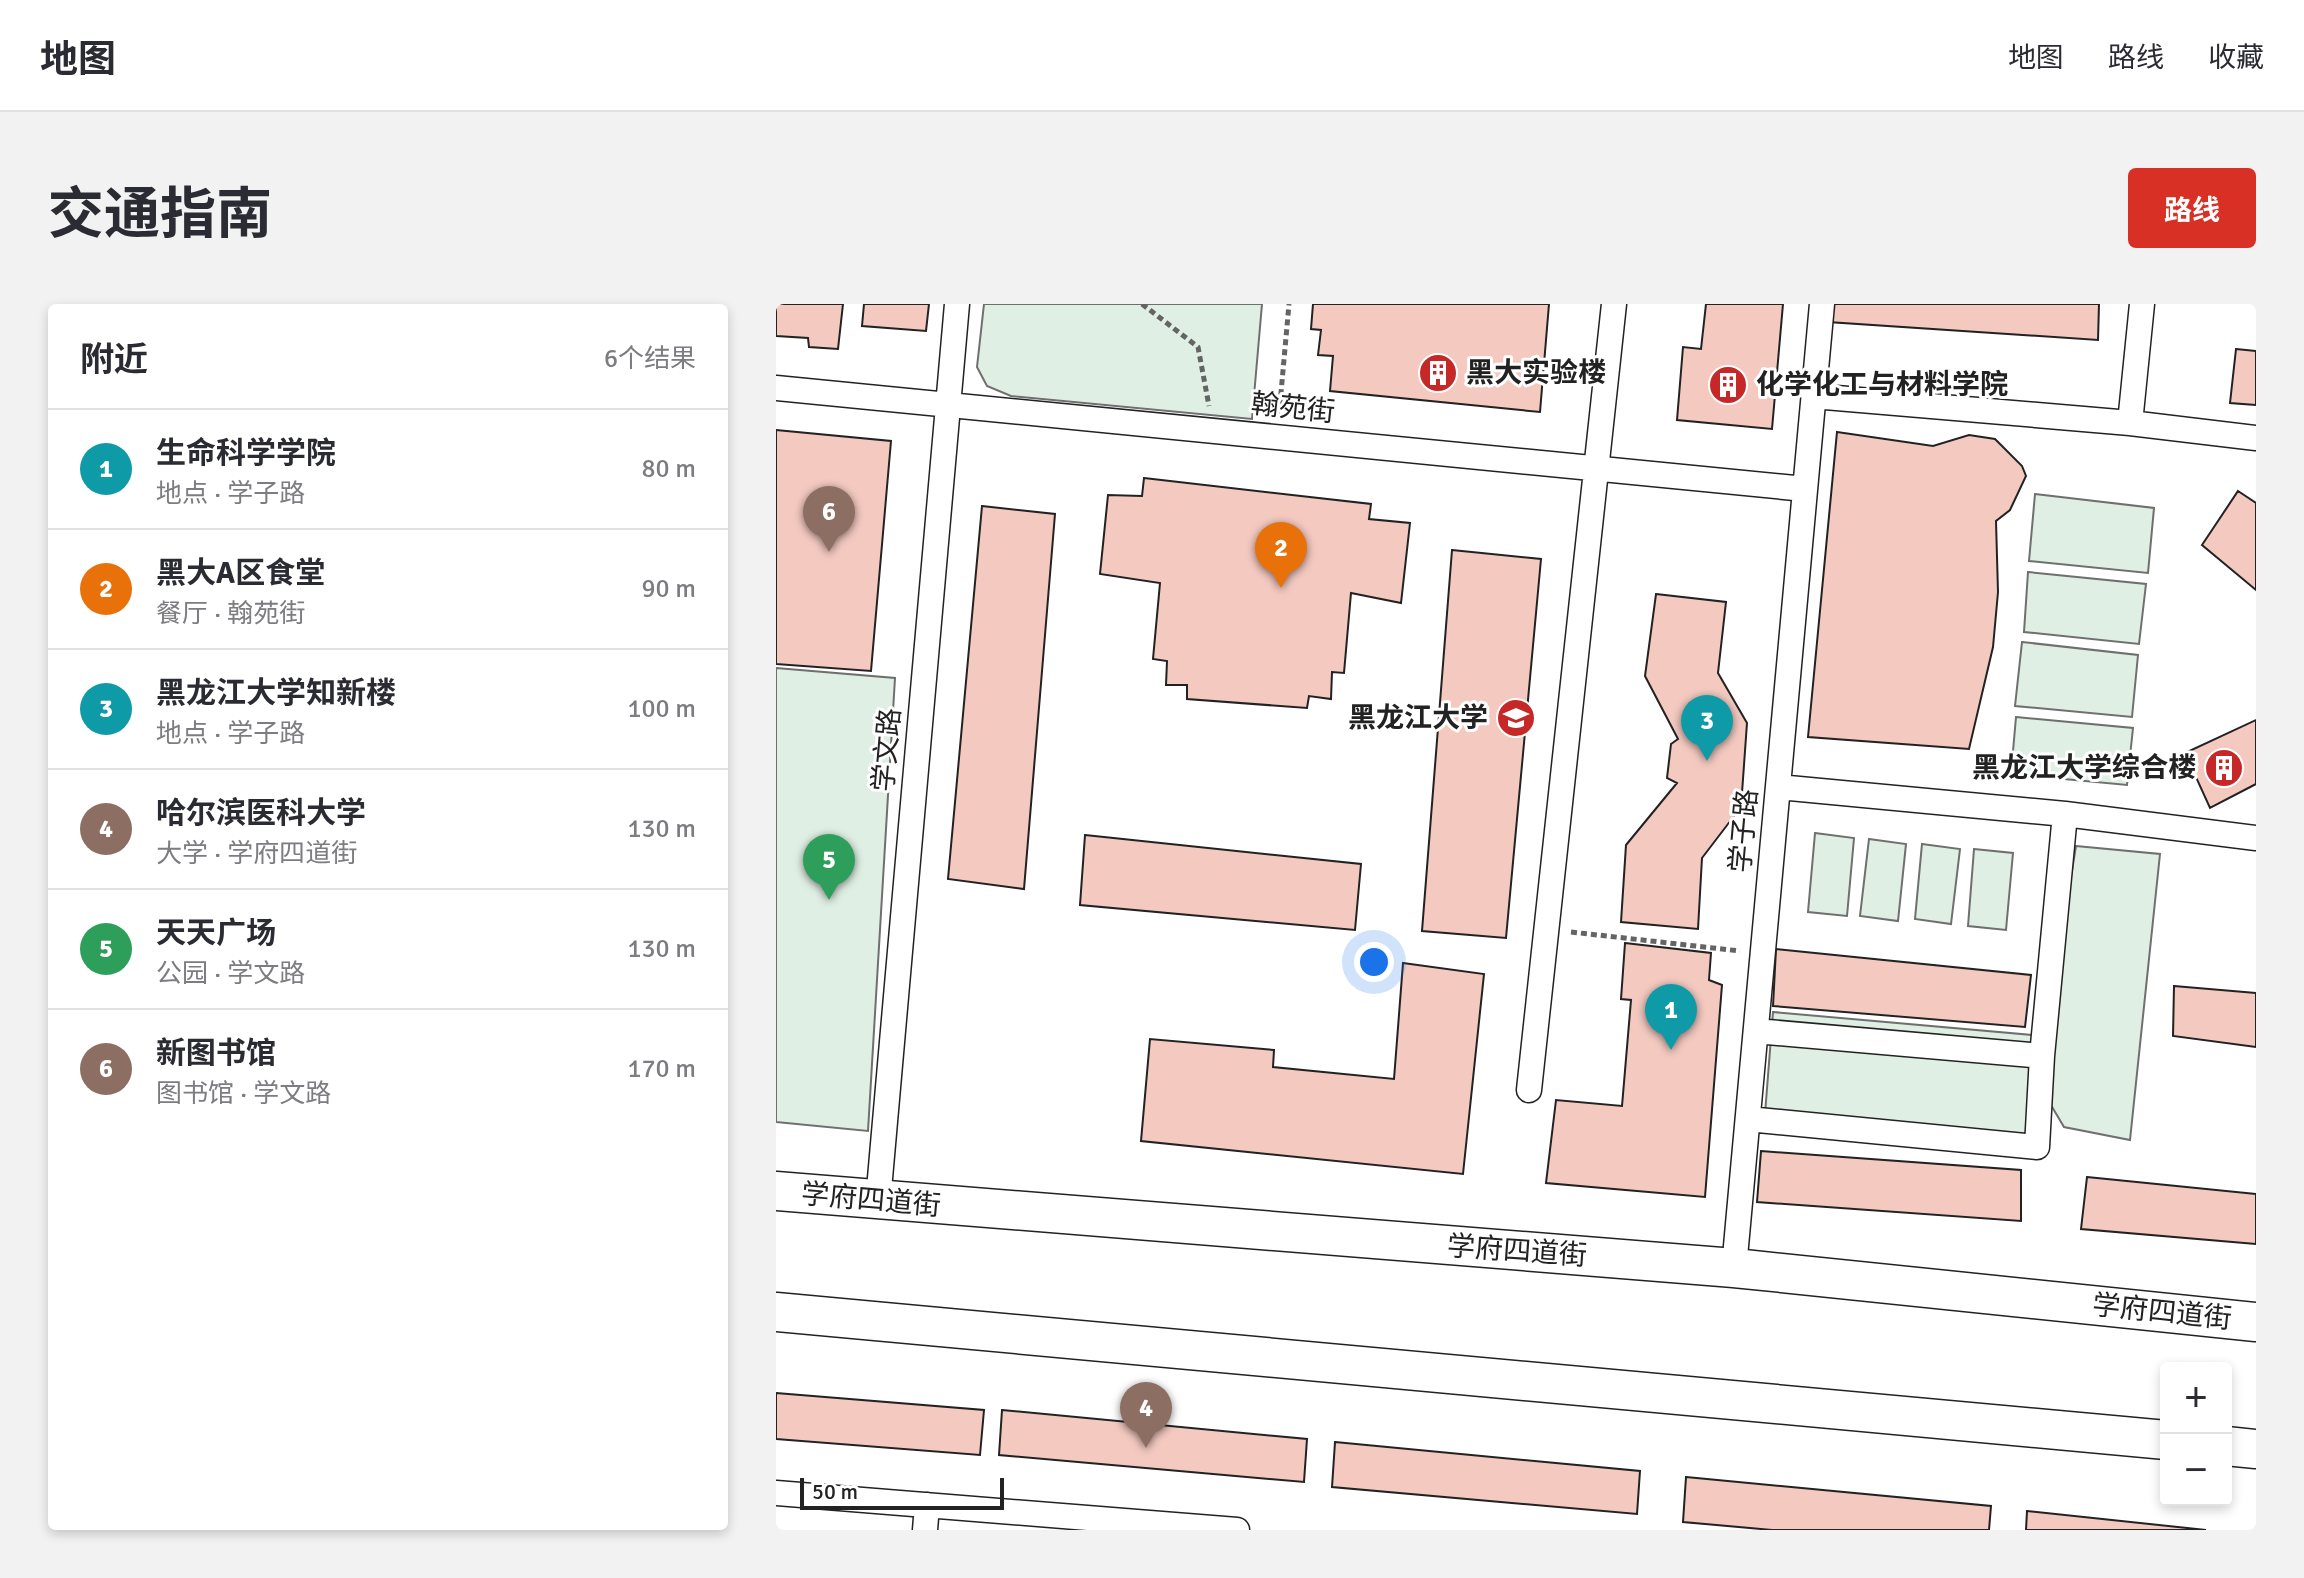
<!DOCTYPE html>
<html lang="zh">
<meta charset="utf-8">
<style>
body{margin:0;font-family:Signika,"Noto Sans SC",sans-serif;background:#f2f2f3;color:#2b2b33}
.controls{position:absolute;right:24px;bottom:24px;display:grid;overflow:hidden;border-radius:8px;box-shadow:0 4px 12px #0003}
.controls button{width:72px;height:72px;display:grid;place-items:center;padding:0;border:0;border-bottom:2px solid #e1e1e2;background:#fff;color:#2b2b33;font:40px sans-serif}
.scale{position:absolute;left:24px;bottom:20px;width:204px;box-sizing:border-box;padding-left:8px;border:4px solid #222;border-top:0;font-size:22px;line-height:28px;white-space:nowrap;color:#222;-webkit-text-stroke:6px #fff;paint-order:stroke}
.you{position:absolute;left:598px;top:658px;width:28px;height:28px;margin:-20px;border:6px solid #fff;border-radius:50%;background:#1a73e8;box-shadow:0 0 0 12px #1a73e833}
.badge{display:grid;place-items:center;width:52px;height:52px;border-radius:50%;background:#d93025;color:#fff;font-size:26px;font-weight:700}
.pin{position:absolute;translate:-50% -66px;filter:drop-shadow(0 2px 4px #0008)}
.pin::after{content:'';position:absolute;top:42px;width:28px;height:24px;background:inherit;clip-path:polygon(0 0,100% 0,50% 100%)}
.list{margin:0;padding:0;list-style:none}
h2{display:flex;justify-content:space-between;align-items:center;height:104px;margin:0;padding:0 32px;font-size:34px}
h2 small{font-size:26px;font-weight:400;color:#7c7c81}
.list li{display:grid;grid-template-columns:52px 1fr auto;gap:24px;align-items:center;box-sizing:border-box;height:120px;padding:0 32px;border-top:2px solid #e1e1e2}
.list b{display:block;font-size:30px;white-space:nowrap}
.list p{margin:0;font-size:26px;white-space:nowrap;color:#7c7c81}
.list em{font-size:26px;font-style:normal;color:#7c7c81}
.map{position:relative;flex:none;width:1480px;height:1226px;overflow:hidden;border-radius:8px}
header{display:flex;align-items:center;gap:48px;box-sizing:border-box;height:112px;padding:0 40px;background:#fff;border-bottom:2px solid #e1e1e2}
header strong{font-size:38px}
nav{display:flex;gap:44px;margin-inline-start:auto;font-size:28px}
.intro{display:flex;align-items:center;justify-content:space-between;box-sizing:border-box;height:192px;padding:0 48px}
h1{margin:0;font-size:56px}
.button{padding:20px 36px;border-radius:8px;background:#d93025;color:#fff;font-size:28px;font-weight:700}
main{display:flex;gap:48px;padding:0 48px}
aside{flex:1;background:#fff;border-radius:8px;box-shadow:0 4px 12px #0003}
.map>svg:first-child{display:block}
</style>
<header>
<strong>地图</strong>
<nav><a>地图</a><a>路线</a><a>收藏</a></nav>
</header>
<div class="intro"><h1>交通指南</h1><a class="button">路线</a></div>
<main>
<aside>
<h2>附近<small>6个结果</small></h2>
<ul class="list">
<li><span class="badge" style="background:#0f9aa8">1</span><div><b>生命科学学院</b><p>地点 · 学子路</p></div><em>80 m</em></li>
<li><span class="badge" style="background:#e8710a">2</span><div><b>黑大A区食堂</b><p>餐厅 · 翰苑街</p></div><em>90 m</em></li>
<li><span class="badge" style="background:#0f9aa8">3</span><div><b>黑龙江大学知新楼</b><p>地点 · 学子路</p></div><em>100 m</em></li>
<li><span class="badge" style="background:#8d6e63">4</span><div><b>哈尔滨医科大学</b><p>大学 · 学府四道街</p></div><em>130 m</em></li>
<li><span class="badge" style="background:#2e9e5b">5</span><div><b>天天广场</b><p>公园 · 学文路</p></div><em>130 m</em></li>
<li><span class="badge" style="background:#8d6e63">6</span><div><b>新图书馆</b><p>图书馆 · 学文路</p></div><em>170 m</em></li>
</ul>
</aside>
<div class="map">
<svg width="1480" height="1226" viewBox="0 0 1480 1226">
<rect width="100%" height="100%" fill="#fff"/>
<path fill="#e0efe3" stroke="#6f6f6f" stroke-width="2" d="M208,0H486L476,115L235,92L211,82L201,63Z
M1259,190L1378,204L1372,269L1253,257Z
M1252,268L1370,280L1363,340L1248,328Z
M1246,338L1362,351L1356,413L1239,402Z
M0,364L119,374L92,827L0,818Z
M1240,413L1357,424L1351,481L1235,470Z
M1039,529L1078,534L1071,612L1032,608Z
M1093,535L1130,540L1122,617L1084,612Z
M1146,540L1184,545L1175,620L1139,615Z
M1300,542L1384,550L1354,836L1288,823L1269,791L1264,763Z
M1198,545L1237,549L1230,626L1192,622Z
M997,708L1256,731L1251,835L989,810Z"/>
<path fill="#f3c9c0" stroke="#222" stroke-width="2" d="M0,0H67L62,45L33,43L32,34L0,32Z
M88,0H153L150,27L86,22Z
M537,0H773L764,108L554,87L557,52L542,51L545,26L535,25Z
M930,0H1007L996,125L901,116L907,43L925,45Z
M1053,0H1323L1322,36L1052,18Z
M1460,45L1480,47V101L1454,99Z
M0,126L115,137L95,367L0,360Z
M1061,128L1157,142L1193,131L1219,135L1246,162L1250,172L1234,206L1220,217L1222,288L1217,343L1193,445L1032,433Z
M368,174L595,200L593,215L634,219L625,299L575,289L568,369L556,368L555,395L533,392L531,404L411,395V381H390L391,357L377,355L384,279L324,270L332,191L366,192Z
M1462,187L1480,199V286L1426,241Z
M206,202L279,210L248,585L172,575Z
M676,246L765,255L730,634L646,627Z
M880,290L950,298L942,369L971,419L965,503L926,554L922,625L845,618L850,541L901,479L891,474L895,440L902,435L869,372Z
M1480,416V480L1434,504L1409,449Z
M309,531L585,560L579,626L304,601Z
M849,639L935,649L933,676L946,681L929,893L770,879L780,796L846,802L855,696L845,695Z
M1000,645L1255,671L1249,723L997,702Z
M627,659L708,670L687,870L365,837L374,735L498,746L497,763L618,775Z
M1398,682L1480,689V743L1397,732Z
M985,847L1245,866V917L981,898Z
M1311,873L1480,890V940L1305,925Z
M0,1089L208,1106L204,1151L0,1135Z
M226,1106L531,1135L528,1178L223,1151Z
M559,1138L864,1167L861,1210L556,1183Z
M910,1173L1215,1202L1213,1226H996L907,1218Z
M1251,1207L1430,1226H1250Z"/>
<g fill="none" stroke-linecap="round" stroke-linejoin="round">
<defs>
<path id="street" d="M0,84L1029,185
M1037,92L1354,119L1366,0
M1354,119L1480,134
M1002,483L1289,510L1266,752
M1289,510L1480,534
M753,786L838,0
M972,815L1261,843L1266,752L980,727
M102,897L181,0
M958,964L1046,0
M0,1189L461,1226
M149,1226L151,1201"/>
<path id="primary" d="M0,887L958,964L1480,1018
M0,1008L1390,1136
M1450,1142L1480,1145"/>
</defs>
<use href="#street" stroke="#222" stroke-width="27"/>
<use href="#primary" stroke="#222" stroke-width="41"/>
<path stroke="#646464" stroke-width="5" stroke-dasharray="6 4" stroke-linecap="butt" d="M366,0L422,43L433,102
M503,111L513,0
M795,628L964,647"/>
<use href="#street" stroke="#fff" stroke-width="24"/>
<use href="#primary" stroke="#fff" stroke-width="38"/>
</g>
<defs>
<symbol id="building-disc" viewBox="-11 -11 22 22"><circle r="9.5" fill="#c62828" stroke="#fff"/><path d="M-4-6H4V6H1V3H-1V6H-4ZM-2.5-4.3h1.7v1.8h-1.7ZM.8-4.3h1.7v1.8H.8ZM-2.5-1h1.7V.8h-1.7ZM.8-1h1.7V.8H.8Z" fill="#fff"/></symbol>
<symbol id="university-disc" viewBox="-11 -11 22 22"><circle r="9.5" fill="#c62828" stroke="#fff"/><path d="M0-5L7-2L0 1L-7-2ZM-4 1L0 2.5L4 1V4Q0 6-4 4Z" fill="#fff"/></symbol>
</defs>
<g fill-rule="evenodd">
<use href="#building-disc" x="640" y="47" width="44" height="44"/>
<use href="#building-disc" x="930" y="59" width="44" height="44"/>
<use href="#university-disc" x="718" y="392" width="44" height="44"/>
<use href="#building-disc" x="1426" y="442" width="44" height="44"/>
</g>
<g text-anchor="middle" dominant-baseline="central" stroke-width="6" stroke-linejoin="round" paint-order="stroke">
<g font-size="28" font-weight="bold" fill="#222" stroke="#fff" text-anchor="start">
<text x="690" y="69">黑大实验楼</text>
<text x="980" y="81">化学化工与材料学院</text>
<text x="712" y="414" text-anchor="end">黑龙江大学</text>
<text x="1420" y="464" text-anchor="end">黑龙江大学综合楼</text>
</g>
<g font-size="28" fill="#222" stroke="#fff">
<text transform="translate(517 104) rotate(6)">翰苑街</text>
<text transform="translate(111 446) rotate(-85)">学文路</text>
<text transform="translate(968 527) rotate(-85)">学子路</text>
<text transform="translate(95 896) rotate(5)">学府四道街</text>
<text transform="translate(741 947) rotate(4)">学府四道街</text>
<text transform="translate(1386 1008) rotate(6)">学府四道街</text>
</g>
</g>
</svg>
<div class="controls">
<button>+</button>
<button>−</button>
</div>
<div class="scale">50 m</div>
<div class="you"></div>
<div class="pin badge" style="left:895px;top:746px;background:#0f9aa8">1</div>
<div class="pin badge" style="left:505px;top:284px;background:#e8710a">2</div>
<div class="pin badge" style="left:931px;top:457px;background:#0f9aa8">3</div>
<div class="pin badge" style="left:370px;top:1144px;background:#8d6e63">4</div>
<div class="pin badge" style="left:53px;top:596px;background:#2e9e5b">5</div>
<div class="pin badge" style="left:53px;top:248px;background:#8d6e63">6</div>
</div>
</main>
